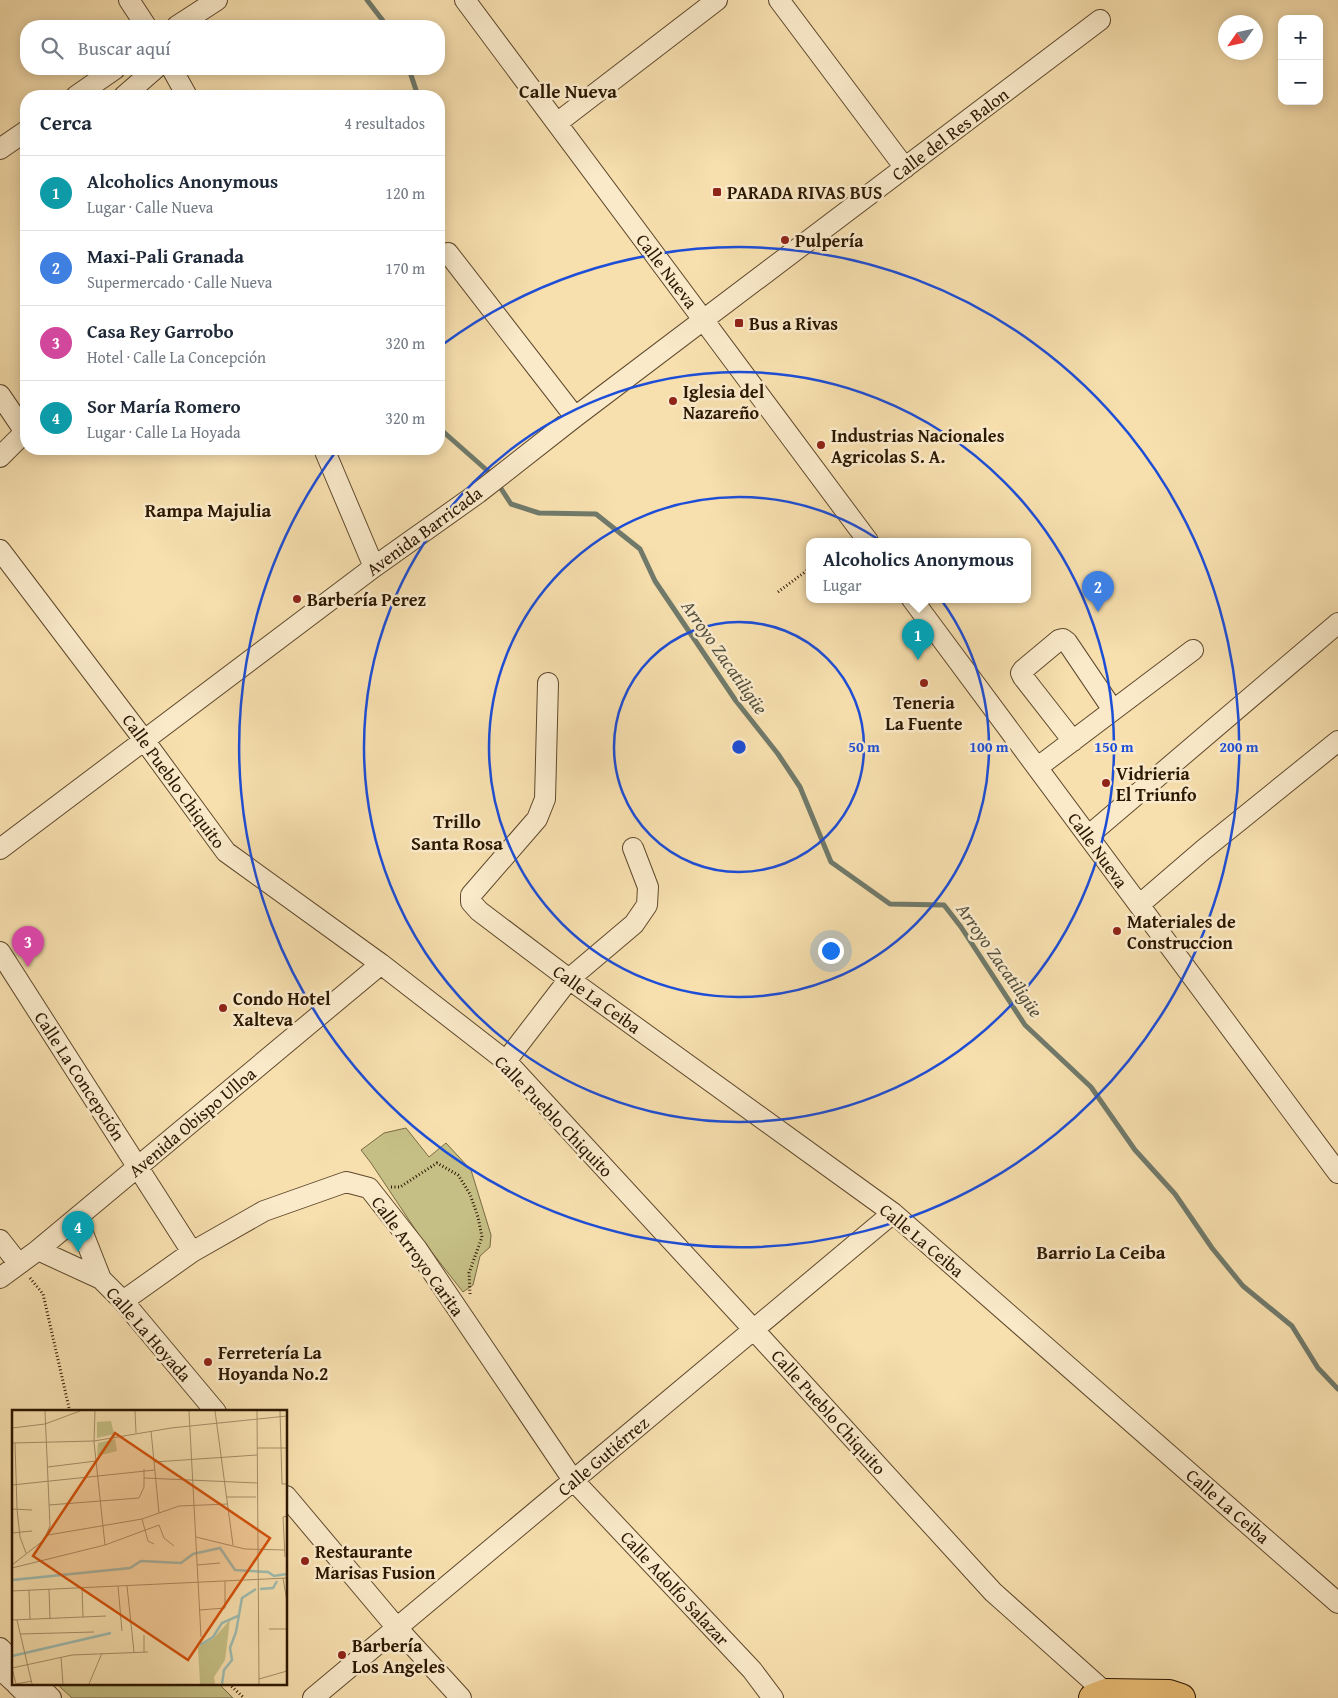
<!DOCTYPE html>
<html lang="es">
<meta charset="utf-8">
<style>
body{margin:0;font-family:"Gentium Book Plus",serif;background:#f6f6f7;color:#1f2937}
.controls{position:absolute;right:15px;top:15px;display:grid;overflow:hidden;border-radius:10px;box-shadow:0 2px 12px #0003}
.controls button{width:45px;height:45px;display:grid;place-items:center;padding:0;border:0;border-bottom:1px solid #e0e1e3;background:#fff;color:#1f2937;font:25px sans-serif}
.compass{position:absolute;left:1218px;top:15px;width:45px;height:45px;border-radius:50%;background:#fff;box-shadow:0 2px 12px #0003;rotate:236deg}
.you{position:absolute;left:830px;top:950px;width:18px;height:18px;margin:-12px;border:4px solid #fff;border-radius:50%;background:#1a73e8;box-shadow:0 0 0 8px #1a73e833}
.badge{display:grid;place-items:center;width:32px;height:32px;border-radius:50%;background:#d93025;color:#fff;font-size:16px;font-weight:700}
.pin{position:absolute;translate:-50% -41px;filter:drop-shadow(0 1px 2px #0008)}
.pin::after{content:'';position:absolute;top:26px;width:18px;height:15px;background:inherit;clip-path:polygon(0 0,100% 0,50% 100%)}
.popup{position:absolute;left:806px;top:538px;width:225px;height:65px;box-sizing:border-box;display:grid;place-content:center;border-radius:10px;background:#fff;filter:drop-shadow(0 1px 4px #0005);font-size:16px;white-space:nowrap;color:#747a83}
.popup b{font-size:19px;color:#1f2937}
.popup::after{content:'';position:absolute;left:50%;top:100%;margin-left:-10px;border:10px solid transparent;border-top-color:#fff}
.list{margin:0;padding:0;list-style:none}
h2{display:flex;justify-content:space-between;align-items:center;height:65px;margin:0;padding:0 20px;font-size:21px}
h2 small{font-size:16px;font-weight:400;color:#747a83}
.list li{display:grid;grid-template-columns:32px 1fr auto;gap:15px;align-items:center;box-sizing:border-box;height:75px;padding:0 20px;border-top:1px solid #e0e1e3}
.list b{display:block;font-size:19px;white-space:nowrap}
.list p{margin:0;font-size:16px;white-space:nowrap;color:#747a83}
.list em{font-size:16px;font-style:normal;color:#747a83}
.icon{flex:none;width:28px;height:28px;fill:none;stroke:currentColor;stroke-width:2;stroke-linecap:round;stroke-linejoin:round}
.map{position:relative;flex:none;width:1338px;height:1698px;overflow:hidden}
.search{position:absolute;background:#fff;box-shadow:0 2px 12px #0003;left:20px;top:20px;width:425px;height:55px;display:flex;align-items:center;gap:12px;box-sizing:border-box;padding:0 18px;border-radius:20px;color:#747a83;font-size:19px}
.panel{position:absolute;background:#fff;box-shadow:0 2px 12px #0003;left:20px;top:90px;width:425px;height:365px;border-radius:20px}
.map>svg:first-child{display:block}
</style>
<div class="map">
<svg width="1338" height="1698" viewBox="0 0 1338 1698">
<rect width="100%" height="100%" fill="#f7dfae"/>
<filter id="stains"><feTurbulence type="fractalNoise" baseFrequency=".004" numOctaves="4"/><feColorMatrix values="0 0 0 0 .2 0 0 0 0 .09 0 0 0 0 .02 0 0 0 .5 -.17"/></filter>
<radialGradient id="worn" r=".72"><stop offset=".6" stop-color="#630" stop-opacity="0"/><stop offset="1" stop-color="#630" stop-opacity=".3"/></radialGradient>
<path fill="#c5bf85" stroke="#786b44" d="M406,1128L429,1157L446,1143L471,1170L491,1235L490,1247L480,1256L473,1285L463,1292L423,1241L371,1163L361,1150L384,1133Z
M57,1684H219L233,1698H72Z"/>
<g fill="none" stroke-linecap="round" stroke-linejoin="round">
<path stroke="#707a6b" stroke-width="5" d="M367,0L387,26
M409,69L418,96
M439,428L490,473L493,477
M498,484L511,504L539,513L596,514L640,549L655,581L736,701L778,754L800,787L831,862L890,904L944,905L961,927L1025,1025L1091,1087L1135,1150L1175,1194L1212,1248L1243,1286L1292,1326L1318,1368L1338,1389"/>
<defs>
<path id="minor" d="M129,0L146,26
M465,0L868,541
M779,0L905,168
M177,26L217,0
M172,69L187,96
M76,96L115,69
M124,96L155,69
M557,123L717,0
M0,149L26,131
M448,253L575,417
M0,395L25,432
M324,449L374,567
M0,457L26,431
M0,550L144,740L226,852L381,964L506,1061L754,1330L993,1592L1106,1693
M912,599C1055,789 1196,981 1338,1173
M548,683L545,799L537,819L471,895V902L479,911L569,979L893,1213L1338,1603
M1073,741L1023,677L1021,673L1023,670L1059,640L1063,639L1067,642L1113,710
M1038,767L1193,650
M1088,836L1338,623
M0,849L374,567L478,493L575,417L1100,20
M1139,905L1203,850L1338,741
M0,952L192,1252
M506,1061L569,979L634,924L647,905L648,887L633,848
M77,1218L101,1279L123,1301L216,1412
M0,1240L18,1263
M38,1250L101,1279
M0,1278L38,1250L381,964
M123,1301L192,1252L264,1211L346,1182L369,1188L417,1249L573,1480L752,1670L773,1698
M286,1496L397,1628L461,1698
M0,1648L14,1662
M0,1669L14,1682
M16,1684L30,1698
M37,1684L51,1698
M313,1698L893,1213"/>
<path id="highway" d="M1093,1698L1106,1693L1169,1694L1181,1698"/>
</defs>
<use href="#minor" stroke="#5f492d" stroke-width="22"/>
<use href="#highway" stroke="#2c1702" stroke-width="30"/>
<path stroke="#2c1702" stroke-width="3" stroke-dasharray="1 2.5" stroke-linecap="butt" d="M778,592L809,569
M391,1187H400L437,1163L458,1175L470,1194L478,1217L482,1237L469,1273L470,1294
M30,1278L43,1294L70,1412
M229,1684L244,1698"/>
<use href="#minor" stroke="#faeaca" stroke-width="20"/>
<use href="#highway" stroke="#ecc077" stroke-width="28"/>
</g>
<g fill="none" stroke="#1d4ed8" stroke-width="2.5">
<circle cx="739" cy="747" r="125"/>
<circle cx="739" cy="747" r="250"/>
<circle cx="739" cy="747" r="375"/>
<path d="M442 345A500 500 0 1 1 337 450"/>
</g>
<g fill="#8f2418" stroke="#faeaca" stroke-width="2">
<rect x="712" y="187" width="10" height="10" rx="2.5"/>
<circle cx="785" cy="240" r="5"/>
<rect x="734" y="318" width="10" height="10" rx="2.5"/>
<circle cx="673" cy="401" r="5"/>
<circle cx="821" cy="445" r="5"/>
<circle cx="297" cy="599" r="5"/>
<circle cx="924" cy="683" r="5"/>
<circle cx="1106" cy="783" r="5"/>
<circle cx="1117" cy="931" r="5"/>
<circle cx="223" cy="1008" r="5"/>
<circle cx="208" cy="1362" r="5"/>
<circle cx="305" cy="1561" r="5"/>
<circle cx="342" cy="1655" r="5"/>
</g>
<g text-anchor="middle" dominant-baseline="central" stroke-width="5" stroke-linejoin="round" paint-order="stroke">
<g font-size="18" fill="#2c1702" stroke="#faeaca">
<text transform="translate(950 134) rotate(-37)">Calle del Res Balon</text>
<text transform="translate(667 271) rotate(53)">Calle Nueva</text>
<text transform="translate(424 531) rotate(-36)">Avenida Barricada</text>
<text transform="translate(174 781) rotate(54)">Calle Pueblo Chiquito</text>
<text transform="translate(1098 850) rotate(54)">Calle Nueva</text>
<text transform="translate(597 999) rotate(36)">Calle La Ceiba</text>
<text transform="translate(80 1076) rotate(57)">Calle La Concepción</text>
<text transform="translate(554 1116) rotate(46)">Calle Pueblo Chiquito</text>
<text transform="translate(192 1122) rotate(-40)">Avenida Obispo Ulloa</text>
<text transform="translate(922 1240) rotate(40)">Calle La Ceiba</text>
<text transform="translate(418 1256) rotate(54)">Calle Arroyo Carita</text>
<text transform="translate(149 1334) rotate(49)">Calle La Hoyada</text>
<text transform="translate(829 1412) rotate(48)">Calle Pueblo Chiquito</text>
<text transform="translate(603 1456) rotate(-40)">Calle Gutiérrez</text>
<text transform="translate(1228 1506) rotate(41)">Calle La Ceiba</text>
<text transform="translate(675 1588) rotate(47)">Calle Adolfo Salazar</text>
</g>
<g font-size="18" font-weight="bold" fill="#2c1702" stroke="#faeaca" text-anchor="start">
<text x="727" y="192">PARADA RIVAS BUS</text>
<text x="795" y="240">Pulpería</text>
<text x="749" y="323">Bus a Rivas</text>
<text x="683" y="391">Iglesia del<tspan x="683" dy="21">Nazareño</tspan></text>
<text x="831" y="435">Industrias Nacionales<tspan x="831" dy="21">Agricolas S. A.</tspan></text>
<text x="307" y="599">Barbería Perez</text>
<text x="924" y="702" text-anchor="middle">Teneria<tspan x="924" dy="21">La Fuente</tspan></text>
<text x="1116" y="773">Vidrieria<tspan x="1116" dy="21">El Triunfo</tspan></text>
<text x="1127" y="921">Materiales de<tspan x="1127" dy="21">Construccion</tspan></text>
<text x="233" y="998">Condo Hotel<tspan x="233" dy="21">Xalteva</tspan></text>
<text x="218" y="1352">Ferretería La<tspan x="218" dy="21">Hoyanda No.2</tspan></text>
<text x="315" y="1551">Restaurante<tspan x="315" dy="21">Marisas Fusion</tspan></text>
<text x="352" y="1645">Barbería<tspan x="352" dy="21">Los Angeles</tspan></text>
</g>
<g font-size="19" font-weight="bold" fill="#2c1702" stroke="#faeaca">
<text x="568" y="91">Calle Nueva</text>
<text x="208" y="510">Rampa Majulia</text>
<text x="457" y="821">Trillo<tspan x="457" dy="22">Santa Rosa</tspan></text>
<text x="1101" y="1252">Barrio La Ceiba</text>
</g>
<g font-size="19" font-style="italic" fill="#54513f" stroke="#faeaca">
<text transform="translate(725 657) rotate(55)">Arroyo Zacatiligüe</text>
<text transform="translate(1000 960) rotate(55)">Arroyo Zacatiligüe</text>
</g>
</g>
<g transform="translate(12 1410)">
<rect width="275" height="275" fill="#f7dfae"/>
<path d="M99,11L102,24L85,28V12ZM103,29L105,41L85,46L86,33ZM218,210L213,250L202,267L203,274H188L186,237L201,229Z" fill="#c5bf85"/>
<path fill="none" stroke="#9ebcb1" stroke-width="2.5" d="M0,170L118,158L129,151L169,153L181,144L208,138L223,160L256,162L262,166L275,164M248,179L261,178L265,171M188,235L201,227L210,213L226,206M0,246L99,223M210,274L212,260L220,250L218,238L224,222L230,188L244,179"/>
<path fill="none" stroke="#a68f69" stroke-width="1" d="M83,1L82,32L93,135M123,1L124,23M177,1L189,227M203,1L221,135M245,1L247,274M268,1L270,74H275M0,18L33,14L68,1M139,21L147,103M0,33L82,31L159,18L275,6M3,33L5,99L8,127L14,143M245,38H275M142,52L245,45M36,57L84,51M132,68L245,73M0,75L143,60M214,87H244M37,95L127,88L132,77V59M0,99L20,100M130,109L136,131L142,134M0,123L20,121M36,125L130,109L167,96L216,94M184,127L233,139L273,140M273,147L271,107L275,106M0,155L32,130L38,116L33,1M185,155L208,153M0,158L93,135L147,115L152,128L162,136M271,168L275,191M106,176L110,221M115,176L122,242M70,178L71,207M37,179L38,209M17,180L18,209M0,181L275,168M187,200L213,198V171M0,210L94,206M5,210L20,274M257,219H275M8,224L82,222M132,225V242M49,247L51,274M247,269L275,261M4,274L0,258L60,245L136,242M4,274L20,271M77,274L90,243"/>
<path fill="#d5520b" fill-opacity="0.15" stroke="#d5520b" stroke-width="2.5" d="M103,23L258,128L176,250L21,146Z"/>
<rect width="275" height="275" fill="none" stroke="#2c1702" stroke-width="2.5"/>
</g>
<circle cx="739" cy="747" r="8" fill="#1d4ed8" stroke="#faeaca" stroke-width="2.5"/>
<g font-size="15" text-anchor="middle" font-weight="bold" fill="#1d4ed8" stroke="#faeaca" stroke-width="5" stroke-linejoin="round" paint-order="stroke">
<text x="864" y="752">50 m</text>
<text x="989" y="752">100 m</text>
<text x="1114" y="752">150 m</text>
<text x="1239" y="752">200 m</text>
</g>
<rect width="100%" height="100%" filter="url(#stains)"/>
<rect width="100%" height="100%" fill="url(#worn)"/>
</svg>
<div class="controls">
<button>+</button>
<button>−</button>
</div>
<svg class="compass" viewBox="-18 -18 36 36"><path d="M0-13l5 13h-10z" fill="#e53935"/><path d="M0 13l5-13h-10z" fill="#747a83"/></svg>
<div class="you"></div>
<div class="pin badge" style="left:918px;top:660px;background:#0f9aa8">1</div>
<div class="popup"><b>Alcoholics Anonymous</b>Lugar</div>
<div class="pin badge" style="left:1098px;top:612px;background:#3f7fe0">2</div>
<div class="pin badge" style="left:28px;top:967px;background:#d1479c">3</div>
<div class="pin badge" style="left:78px;top:1252px;background:#0f9aa8">4</div>
<div class="search"><svg class="icon" aria-label="search" viewBox="0 0 24 24"><circle cx="10" cy="10" r="6"/><path d="M15 15l6 6"/></svg>Buscar aquí</div>
<section class="panel">
<h2>Cerca<small>4 resultados</small></h2>
<ul class="list">
<li><span class="badge" style="background:#0f9aa8">1</span><div><b>Alcoholics Anonymous</b><p>Lugar · Calle Nueva</p></div><em>120 m</em></li>
<li><span class="badge" style="background:#3f7fe0">2</span><div><b>Maxi-Pali Granada</b><p>Supermercado · Calle Nueva</p></div><em>170 m</em></li>
<li><span class="badge" style="background:#d1479c">3</span><div><b>Casa Rey Garrobo</b><p>Hotel · Calle La Concepción</p></div><em>320 m</em></li>
<li><span class="badge" style="background:#0f9aa8">4</span><div><b>Sor María Romero</b><p>Lugar · Calle La Hoyada</p></div><em>320 m</em></li>
</ul>
</section>
</div>
